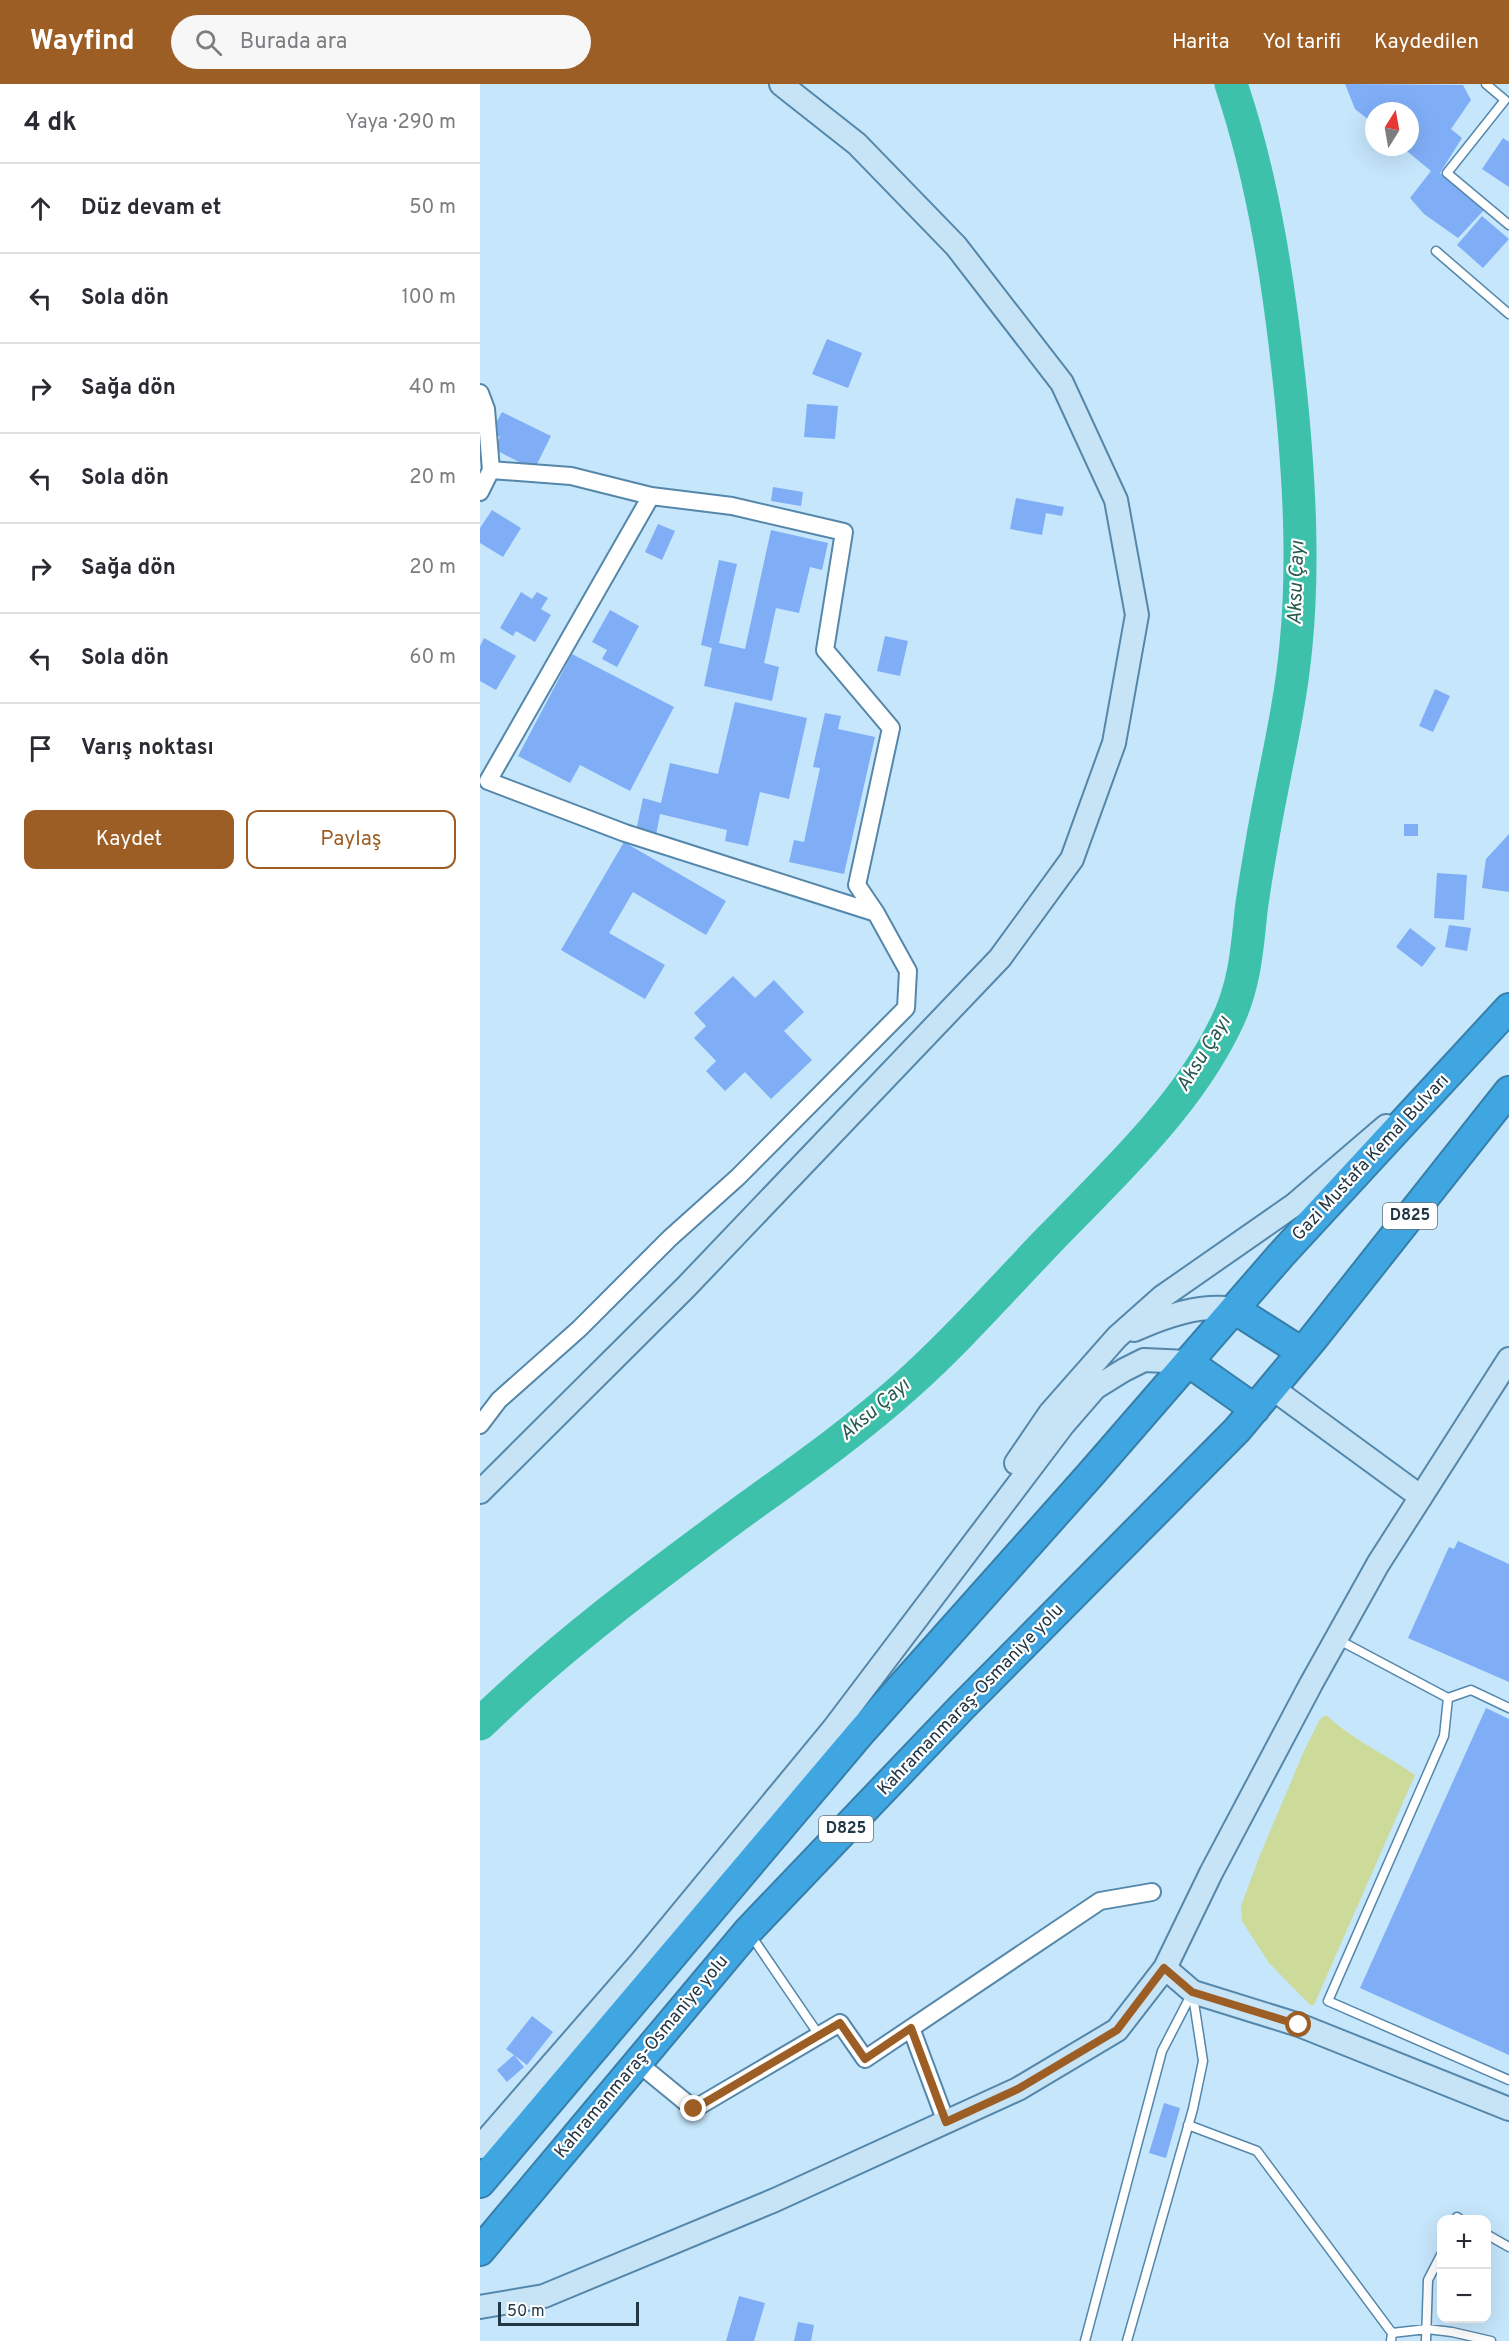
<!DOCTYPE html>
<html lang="tr">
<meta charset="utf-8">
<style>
body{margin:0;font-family:Overpass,sans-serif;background:#f7f7f7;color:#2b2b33}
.controls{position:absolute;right:18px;bottom:18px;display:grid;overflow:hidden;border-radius:12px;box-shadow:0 6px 24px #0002}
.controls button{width:54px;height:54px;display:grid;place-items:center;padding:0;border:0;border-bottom:2px solid #e1e1e2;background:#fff;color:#2b2b33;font:30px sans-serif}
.compass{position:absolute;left:885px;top:18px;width:54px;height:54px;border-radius:50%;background:#fff;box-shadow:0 6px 24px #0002;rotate:11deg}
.scale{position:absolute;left:18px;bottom:15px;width:141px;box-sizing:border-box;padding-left:6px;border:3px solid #223746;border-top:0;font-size:16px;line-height:21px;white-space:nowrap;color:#223746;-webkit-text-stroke:4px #fff;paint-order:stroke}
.stop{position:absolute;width:18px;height:18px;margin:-14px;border:4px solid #9d5e25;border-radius:50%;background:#fff}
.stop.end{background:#9d5e25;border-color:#fff;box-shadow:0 2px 6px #0008}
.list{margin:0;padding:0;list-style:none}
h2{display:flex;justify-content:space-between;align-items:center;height:78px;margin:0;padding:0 24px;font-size:26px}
h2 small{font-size:20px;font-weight:400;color:#7c7c81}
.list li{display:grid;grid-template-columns:39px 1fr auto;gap:18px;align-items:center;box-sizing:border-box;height:90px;padding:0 24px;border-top:2px solid #e1e1e2}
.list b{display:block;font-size:22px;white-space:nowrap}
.list em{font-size:20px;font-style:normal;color:#7c7c81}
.actions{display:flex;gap:12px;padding:18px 24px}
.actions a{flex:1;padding:14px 0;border:2px solid #9d5e25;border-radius:12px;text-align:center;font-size:21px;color:#9d5e25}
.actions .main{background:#9d5e25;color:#fff}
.icon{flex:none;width:33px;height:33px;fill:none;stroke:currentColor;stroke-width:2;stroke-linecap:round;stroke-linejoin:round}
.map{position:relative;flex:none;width:1029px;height:2257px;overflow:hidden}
header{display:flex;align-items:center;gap:36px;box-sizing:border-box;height:84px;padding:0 30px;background:#9d5e25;color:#fff}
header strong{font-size:28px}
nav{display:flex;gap:33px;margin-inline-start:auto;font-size:21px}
.search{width:420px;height:54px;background:#f7f7f7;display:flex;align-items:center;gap:15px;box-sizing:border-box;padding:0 21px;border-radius:33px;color:#7c7c81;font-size:22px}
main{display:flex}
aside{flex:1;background:#fff}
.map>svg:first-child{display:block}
</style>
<header>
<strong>Wayfind</strong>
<div class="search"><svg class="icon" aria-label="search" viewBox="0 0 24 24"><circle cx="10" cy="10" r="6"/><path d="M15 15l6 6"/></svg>Burada ara</div>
<nav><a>Harita</a><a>Yol tarifi</a><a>Kaydedilen</a></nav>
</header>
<main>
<aside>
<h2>4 dk<small>Yaya · 290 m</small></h2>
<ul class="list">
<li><svg class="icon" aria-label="ahead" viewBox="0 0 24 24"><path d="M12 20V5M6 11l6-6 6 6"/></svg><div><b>Düz devam et</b></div><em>50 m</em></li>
<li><svg class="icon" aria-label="left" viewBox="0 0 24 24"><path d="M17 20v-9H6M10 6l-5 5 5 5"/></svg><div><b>Sola dön</b></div><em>100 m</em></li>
<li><svg class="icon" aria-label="right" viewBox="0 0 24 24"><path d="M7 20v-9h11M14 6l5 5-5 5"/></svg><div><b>Sağa dön</b></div><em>40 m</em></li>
<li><svg class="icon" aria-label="left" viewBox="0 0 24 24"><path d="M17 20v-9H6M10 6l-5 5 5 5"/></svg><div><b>Sola dön</b></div><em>20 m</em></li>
<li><svg class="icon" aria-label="right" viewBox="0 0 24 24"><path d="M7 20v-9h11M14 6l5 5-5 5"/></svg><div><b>Sağa dön</b></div><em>20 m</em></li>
<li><svg class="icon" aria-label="left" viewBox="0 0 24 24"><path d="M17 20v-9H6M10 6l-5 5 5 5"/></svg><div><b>Sola dön</b></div><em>60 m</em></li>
<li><svg class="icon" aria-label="arrive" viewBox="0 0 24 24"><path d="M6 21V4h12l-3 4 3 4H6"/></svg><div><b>Varış noktası</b></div></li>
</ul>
<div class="actions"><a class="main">Kaydet</a><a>Paylaş</a></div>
</aside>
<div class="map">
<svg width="1029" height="2257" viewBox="0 0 1029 2257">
<rect width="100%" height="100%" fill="#c6e6fc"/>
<path fill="#ccdb9a" d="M846,1631C873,1656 905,1670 935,1691L834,1921H830L789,1879L762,1837L761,1822L780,1771L824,1667L840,1635Z"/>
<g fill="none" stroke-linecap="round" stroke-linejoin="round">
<path stroke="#3dc1aa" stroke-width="33" d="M0,1640C81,1561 172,1494 263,1427C320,1386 377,1346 429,1299C478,1255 522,1205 568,1157C631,1092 705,1024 745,942C764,905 767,868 771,827C774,804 778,781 782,758C793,692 810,628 816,561C824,479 819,395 811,313C800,207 785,101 751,0"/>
</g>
<path fill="#7faef7" d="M865,0L983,1L991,16L971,45L982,54L960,89L1004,126L978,154L944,130L930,114L951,87L922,63H930V27H894V40L875,25Z
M1023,54L1029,58V103L1002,85Z
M1002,132L1029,155L1003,184L977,161Z
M347,255L382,269L368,304L332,290Z
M327,320L358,322L355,355L324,353Z
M22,328L71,352L54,386L14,365L20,353L11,348Z
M293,403L323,408L321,422L291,417Z
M536,414L584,423L582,432L566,429L562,451L530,445Z
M12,426L41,444L23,473L0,459V444Z
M178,440L195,447L182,476L165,468Z
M291,446L348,459L342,486L330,483L319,529L296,524L284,579L299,583L292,617L224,602L232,564L221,561L239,476L257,480L239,559L265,565Z
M41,508L52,515L57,508L68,514L61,525L71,531L55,558L36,547L33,552L20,544Z
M130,526L159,542L137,583L122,575L127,566L112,558Z
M405,552L428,557L420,592L397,587Z
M4,554L36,572L16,606L0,597V562Z
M92,570L194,623L150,707L100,681L90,699L38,672Z
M955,605L970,612L953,648L939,642Z
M255,618L327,634L309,715L280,708L268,762L245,757L247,746L180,730L176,751L156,747L163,714L181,719L190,679L238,690Z
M345,629L361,632L358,645L395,653L364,790L309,778L314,756L324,758L340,684L333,683Z
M924,740H938V752H924Z
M1029,750V808L1002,804L1006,775Z
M144,758L246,817L226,851L153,808L129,849L185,881L165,915L81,866Z
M957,789L987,791L984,836L954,834Z
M969,841L991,844L987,867L965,863Z
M930,844L956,864L942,883L916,863Z
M253,892L275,914L294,896L324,928L304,947L332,976L291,1015L265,988L245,1007L226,987L236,977L214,954L226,942L214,929Z
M978,1457L1029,1480V1598L928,1554L969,1463L974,1465Z
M1006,1624L1029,1635V1971L880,1904Z
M52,1932L73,1948L47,1981L26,1965Z
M34,1971L44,1983L27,1998L17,1986Z
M684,2019L700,2024L686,2074L669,2069Z
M259,2212L285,2219L274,2257H246Z
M318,2238L334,2241L331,2257H314Z"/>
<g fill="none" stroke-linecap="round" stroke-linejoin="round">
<defs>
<path id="lane" d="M1006,0L1025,16L967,89L1029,141
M956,167L1029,230
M857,1555L968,1614L991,1606L1029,1624
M968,1614L964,1652L848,1917L1029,1996
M270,1850L339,1951
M708,2041L777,2067L912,2249L911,2257
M976,2136L977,2133L981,2136
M1006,2150L1029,2163
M912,2249L947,2245L972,2248L1011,2257
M605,2257L682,1967L712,1909
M647,2257L713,2025L723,1977L713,1912
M946,2257L948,2196L962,2169"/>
<path id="street" d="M0,309L6,325L11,386L0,408
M171,412L8,697L145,749L396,829
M0,1341L19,1316L99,1245L190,1154L258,1093L426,924L428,887L396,829L377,801L411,644L345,566L364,448L252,422L171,412L91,392L11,386
M431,1944L466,2038
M158,1979L214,2025L360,1939L385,1975L620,1817L672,1808"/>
<path id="secondary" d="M654,1246C686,1232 719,1220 754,1225
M792,1304L941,1413
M536,1379L570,1329L637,1253L682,1213L814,1121L906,1042
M0,1408L206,1203L520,874L592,775L634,659L657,531L636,416L582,299L476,162L377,60L301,0
M685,1884L713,1908L819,1941L1029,2025
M0,2063L161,1878L354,1644L583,1341L615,1304L644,1286L664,1276L708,1278
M0,2223L64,2212L295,2116L538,2005L637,1946L685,1884L731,1789L831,1600L898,1480L1029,1275"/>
<path id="highway" d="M754,1225L822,1268
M708,1278L775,1325
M0,2099L382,1647L610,1391L801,1171L1029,924
M0,2167L268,1847L481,1624L757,1346L832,1256L1029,1007"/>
</defs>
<use href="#lane" stroke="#5487aa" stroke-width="11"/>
<use href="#street" stroke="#5487aa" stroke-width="20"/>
<use href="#secondary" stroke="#5487aa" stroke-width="26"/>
<use href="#highway" stroke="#367fab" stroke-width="32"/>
<use href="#lane" stroke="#fff" stroke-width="8"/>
<use href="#street" stroke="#fff" stroke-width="16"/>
<use href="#secondary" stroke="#c6e4f6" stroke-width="22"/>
<use href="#highway" stroke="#40a6e2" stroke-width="28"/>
</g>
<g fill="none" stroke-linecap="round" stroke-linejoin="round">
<path stroke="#9d5e25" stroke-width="8" d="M214,2025L360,1939L385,1975L431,1944L466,2038L538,2005L637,1946L684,1884L712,1908L819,1941"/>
</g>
<g text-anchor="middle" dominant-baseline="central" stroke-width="4.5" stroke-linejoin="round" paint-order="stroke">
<g fill="#fff" stroke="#64737e" stroke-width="1.5">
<rect x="903" y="1119" width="54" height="26" rx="4.5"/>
<rect x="339" y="1732" width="54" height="26" rx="4.5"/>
</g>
<g font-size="16" font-weight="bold" fill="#223746">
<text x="930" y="1132">D825</text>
<text x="366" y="1745">D825</text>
</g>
<g font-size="18" fill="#223746" stroke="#fff">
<text transform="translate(891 1074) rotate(-47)">Gazi Mustafa Kemal Bulvarı</text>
<text transform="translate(491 1616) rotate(-46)">Kahramanmaraş-Osmaniye yolu</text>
<text transform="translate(162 1973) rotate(-50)">Kahramanmaraş-Osmaniye yolu</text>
</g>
<g font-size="20" font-style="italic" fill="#265a50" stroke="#fff">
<text transform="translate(817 499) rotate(-88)">Aksu Çayı</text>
<text transform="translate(724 970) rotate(-58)">Aksu Çayı</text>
<text transform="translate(395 1326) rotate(-40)">Aksu Çayı</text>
</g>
</g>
</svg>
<div class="controls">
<button>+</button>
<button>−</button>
</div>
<svg class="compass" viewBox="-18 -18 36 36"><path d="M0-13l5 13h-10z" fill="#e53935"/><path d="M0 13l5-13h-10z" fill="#7c7c81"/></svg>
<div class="scale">50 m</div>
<div class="stop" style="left:819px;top:1941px"></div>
<div class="stop end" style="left:214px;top:2025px"></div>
</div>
</main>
